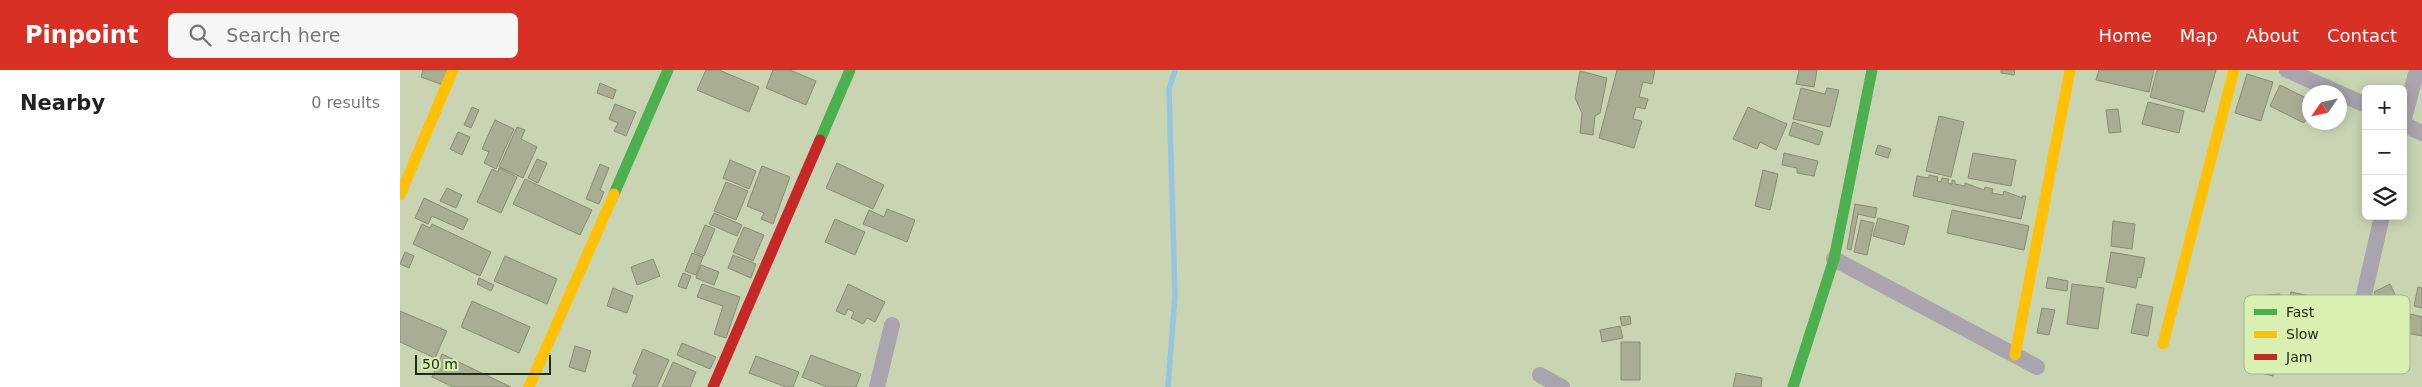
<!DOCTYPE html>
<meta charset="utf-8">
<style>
body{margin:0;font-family:"DejaVu Sans",sans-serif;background:#f6f6f6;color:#222}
.controls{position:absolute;right:15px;top:15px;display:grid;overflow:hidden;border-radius:8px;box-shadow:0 2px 12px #0003}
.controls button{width:45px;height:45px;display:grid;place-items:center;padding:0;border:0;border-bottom:1px solid #e0e0e0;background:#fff;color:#222;font:25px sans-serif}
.compass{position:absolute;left:1902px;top:15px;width:45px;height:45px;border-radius:50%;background:#fff;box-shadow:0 2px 12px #0003;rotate:236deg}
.scale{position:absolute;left:15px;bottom:12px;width:136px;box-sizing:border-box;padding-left:5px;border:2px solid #242b14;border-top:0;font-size:14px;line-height:18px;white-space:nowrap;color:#242b14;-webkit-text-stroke:4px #daf0b3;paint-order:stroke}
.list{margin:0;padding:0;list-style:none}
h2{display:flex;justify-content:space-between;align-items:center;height:65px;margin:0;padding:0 20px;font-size:21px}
h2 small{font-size:16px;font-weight:400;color:#767676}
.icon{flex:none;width:28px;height:28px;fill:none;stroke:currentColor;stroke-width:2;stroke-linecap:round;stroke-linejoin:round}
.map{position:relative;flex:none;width:2022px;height:317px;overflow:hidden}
header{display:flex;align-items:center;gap:30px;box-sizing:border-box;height:70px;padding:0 25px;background:#d93025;color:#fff}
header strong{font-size:24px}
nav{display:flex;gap:28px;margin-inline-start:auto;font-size:18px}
.search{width:350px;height:45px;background:#f6f6f6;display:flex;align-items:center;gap:12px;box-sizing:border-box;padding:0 18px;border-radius:8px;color:#767676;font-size:19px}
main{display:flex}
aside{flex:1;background:#fff}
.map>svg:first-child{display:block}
</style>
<header>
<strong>Pinpoint</strong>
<div class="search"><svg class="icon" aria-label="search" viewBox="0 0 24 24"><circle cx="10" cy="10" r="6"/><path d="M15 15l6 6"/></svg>Search here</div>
<nav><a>Home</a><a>Map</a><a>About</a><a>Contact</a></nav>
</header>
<main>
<aside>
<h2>Nearby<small>0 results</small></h2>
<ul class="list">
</ul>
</aside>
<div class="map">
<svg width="2022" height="317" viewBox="0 0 2022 317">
<rect width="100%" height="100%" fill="#c9d4b3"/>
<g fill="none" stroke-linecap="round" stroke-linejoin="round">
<path stroke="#97c5de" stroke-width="5.5" d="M768,317L775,225L769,19L775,0"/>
</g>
<path fill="#a9ad93" stroke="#898c72" d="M23,0H48L43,15L21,7Z
M306,0H319L359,17L349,42L297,20Z
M373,0H390L416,11L406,35L366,18Z
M1217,0H1255L1252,14L1243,12L1239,27L1248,29L1245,39L1236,37L1233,49L1242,51L1234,78L1199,68Z
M1399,0H1417L1414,17L1396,14Z
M1601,0H1615L1614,5L1601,3Z
M1699,0H1754L1749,22L1696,10Z
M1757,0H1816L1804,42L1750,27Z
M1180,1L1207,8L1200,43L1195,46L1193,65L1180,63L1182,43L1175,28Z
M1847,4L1873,12L1861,51L1835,43Z
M200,13L216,20L213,29L197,23Z
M1880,15L1910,30V41L1904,53L1870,36Z
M1401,18L1425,24L1427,18L1439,20L1430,57L1393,49Z
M1748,32L1784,41L1779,63L1742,54Z
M215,34L236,42L226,66L214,61L218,53L209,49Z
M72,37L79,40L71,58L64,55Z
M1348,37L1387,54L1376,80L1360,72L1357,79L1333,69Z
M1718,39L1721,62L1709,63L1706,40Z
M1539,46L1564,52L1551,107L1526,101Z
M95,50L114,59L96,99L84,93L89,82L82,79Z
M1393,52L1423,62L1419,75L1389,65Z
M117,57L125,60L121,69L137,77L123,108L99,97Z
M58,62L70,67L62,85L50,79Z
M1478,75L1491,79L1488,88L1475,84Z
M1384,83L1418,91L1414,106L1397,103V98L1382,95Z
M1573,83L1616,90L1611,116L1568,108Z
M137,89L147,93L138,113L128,108Z
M330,90L356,101L349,119L323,108Z
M437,93L484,115L473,139L426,118Z
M200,94L209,98L200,120L204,122L199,134L186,129Z
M362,96L390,107L373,154L361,149L364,143L347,136Z
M99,98L117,107L101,143L77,132L92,99L98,102Z
M1363,100L1378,104L1370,140L1355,136Z
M1529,105L1538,107L1537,111L1541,112L1542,108L1549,109L1548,113L1552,114V110L1555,111V114L1565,116V113L1584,120L1585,117L1593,119L1592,123L1603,125L1604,121L1622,128V126H1626L1621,149L1513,126L1517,106L1529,108Z
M125,109L192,140L180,165L113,134Z
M326,112L348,121L336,150L314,141Z
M47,118L62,125L56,138L40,131Z
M24,128L68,149L63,160L32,146L28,154L15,148Z
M1455,134L1477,138L1475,148L1458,144L1451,180L1447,179Z
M487,139L515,150L507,172L463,154L469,140L484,147Z
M1552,140L1629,156L1624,180L1547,163Z
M314,143L342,155L337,166L309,154Z
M1478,148L1509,156L1504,175L1473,166Z
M435,149L465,162L455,185L425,172Z
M1461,150L1474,153L1467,185L1454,182Z
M1713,151L1735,154L1732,179L1711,176Z
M22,154L30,158L32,154L91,182L80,206L13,174Z
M305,155L315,159L304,186L294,182Z
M344,157L364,165L353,191L333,182Z
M5,182L14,186L9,198L0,194Z
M1711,182L1745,188L1741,208L1738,207L1736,218L1706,212Z
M292,183L303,187L296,205L285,201Z
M333,185L356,194L351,208L328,198Z
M105,186L157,209L147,234L94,211Z
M253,189L260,206L237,215L231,197Z
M301,195L319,202L314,215L296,208Z
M283,203L291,206L286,219L278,216Z
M1648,207L1668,211L1667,221L1646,218Z
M79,208L94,215L91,221L77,214Z
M302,214L340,227L326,268L314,264L323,236L297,227Z
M448,214L485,232L475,252L467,248L463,254L451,248L454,242L448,239L445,245L436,241Z
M1672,214L1704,218L1698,259L1667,254Z
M1990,214L2005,245L1989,253L1974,222Z
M2018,217L2022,218V238L2014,236Z
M213,218L233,226L227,243L207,236Z
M1891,222L1910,226L1908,235L1889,231Z
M1880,224L1882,252L1860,254L1858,226Z
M72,231L130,257L119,283L61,257Z
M1737,234L1753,237L1748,266L1731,263Z
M1642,238L1655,240L1649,265L1637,263Z
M0,241L47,261L35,288L0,272Z
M2011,244L2022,247V266L2007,263Z
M1230,246L1231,254L1222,256L1220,247Z
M1220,256L1223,268L1202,272L1200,260Z
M1221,272H1240V310H1221Z
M282,273L316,287L310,299L277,285Z
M175,276L191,281L185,302L169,297Z
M243,279L269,290L257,317H232L237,305L233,303Z
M1858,279L1878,284L1873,306L1853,301Z
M42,284L111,317H53L32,307Z
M411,285L461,304L456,317H427L402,307Z
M356,286L399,302L393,317H386L349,303Z
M273,292L296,302L290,317H262Z
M1336,303L1362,308L1361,317H1333Z"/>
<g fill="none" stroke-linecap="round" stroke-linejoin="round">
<path stroke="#a9a4ad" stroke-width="16" d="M1887,0L1966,35
M2003,52L2017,0
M2003,54L2022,63
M1434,189L1637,297
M1956,260L1982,146
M1140,305L1162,317
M477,317L492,255"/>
<path stroke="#4caf50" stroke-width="11" d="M420,70L450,0
M214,124L268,0
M1393,317L1434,189L1472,0"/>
<path stroke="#ffc107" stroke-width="11" d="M0,125L53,0
M1763,274L1834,0
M1615,285L1670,0
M129,317L214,124"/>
<path stroke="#c62828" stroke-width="11" d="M313,317L420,70"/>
</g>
<rect x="1844" y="225" width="166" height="79" rx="8" fill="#daf0b3" stroke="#a3b583" stroke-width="1"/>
<rect x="1854" y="239" width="23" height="6" fill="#4caf50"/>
<rect x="1854" y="261" width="23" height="7" fill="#ffc107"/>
<rect x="1854" y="284" width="23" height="6" fill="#c62828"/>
<g font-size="14" fill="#242b14">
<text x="1886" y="247">Fast</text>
<text x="1886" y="269">Slow</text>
<text x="1886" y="292">Jam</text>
</g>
</svg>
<div class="controls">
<button>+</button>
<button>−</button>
<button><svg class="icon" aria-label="layers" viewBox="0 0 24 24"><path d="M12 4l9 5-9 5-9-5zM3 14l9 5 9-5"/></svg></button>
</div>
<svg class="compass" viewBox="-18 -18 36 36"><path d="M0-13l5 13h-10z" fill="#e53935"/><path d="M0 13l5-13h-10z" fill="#767676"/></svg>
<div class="scale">50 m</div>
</div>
</main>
